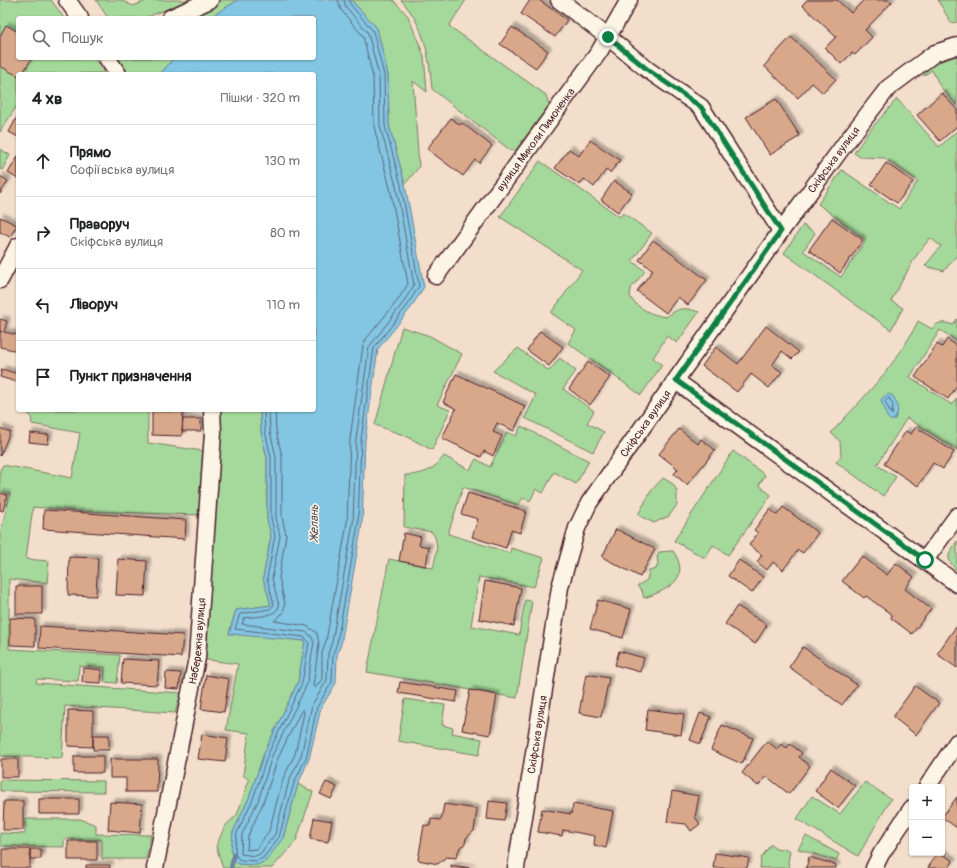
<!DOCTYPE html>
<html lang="uk">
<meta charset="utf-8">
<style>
body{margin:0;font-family:Pangolin,sans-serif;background:#f2f2f2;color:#202124}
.controls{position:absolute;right:12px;bottom:12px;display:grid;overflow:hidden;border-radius:4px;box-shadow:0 1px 3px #0004}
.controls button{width:36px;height:36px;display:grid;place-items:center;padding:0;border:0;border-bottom:1px solid #e0e0e0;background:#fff;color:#202124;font:20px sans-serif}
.stop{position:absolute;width:12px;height:12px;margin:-9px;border:3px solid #0b8043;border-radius:50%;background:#fff}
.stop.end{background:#0b8043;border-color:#fff;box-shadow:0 1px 4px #0008}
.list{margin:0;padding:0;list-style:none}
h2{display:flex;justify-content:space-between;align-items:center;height:52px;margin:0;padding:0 16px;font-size:17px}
h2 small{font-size:13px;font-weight:400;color:#757577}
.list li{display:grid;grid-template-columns:26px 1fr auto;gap:12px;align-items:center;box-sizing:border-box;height:72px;padding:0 16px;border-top:1px solid #e0e0e0}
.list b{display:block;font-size:15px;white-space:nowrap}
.list p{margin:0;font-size:13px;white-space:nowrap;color:#757577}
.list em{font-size:13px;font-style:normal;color:#757577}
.icon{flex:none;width:22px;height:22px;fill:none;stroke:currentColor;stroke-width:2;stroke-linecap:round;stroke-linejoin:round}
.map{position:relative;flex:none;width:957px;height:868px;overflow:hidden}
.search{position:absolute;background:#fff;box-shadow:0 1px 3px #0004;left:16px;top:16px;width:300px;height:44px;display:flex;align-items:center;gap:10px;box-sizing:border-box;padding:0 14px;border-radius:4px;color:#757577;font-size:15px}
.panel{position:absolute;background:#fff;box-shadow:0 1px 3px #0004;left:16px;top:72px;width:300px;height:340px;border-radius:4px}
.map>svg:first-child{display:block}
</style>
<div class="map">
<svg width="957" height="868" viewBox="0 0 957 868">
<defs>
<filter id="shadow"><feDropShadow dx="3.5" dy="-3.5" stdDeviation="1" flood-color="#0004"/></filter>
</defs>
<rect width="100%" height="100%" fill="#f2deca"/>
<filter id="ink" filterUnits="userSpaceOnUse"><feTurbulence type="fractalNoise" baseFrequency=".025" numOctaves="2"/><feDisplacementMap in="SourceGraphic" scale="8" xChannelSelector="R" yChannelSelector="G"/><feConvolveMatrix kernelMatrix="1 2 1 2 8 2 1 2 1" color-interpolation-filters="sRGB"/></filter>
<g filter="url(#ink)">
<path fill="#a5d99b" stroke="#787c63" d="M0,0H51L64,18H18V58H94L104,73L18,74V104L0,132Z
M96,0H121L133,6L149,0H189L145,18H108Z
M223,0H238L209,18H191Z
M351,0H393L408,16L424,56L427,92L413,81L419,167L405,184L389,125L388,75L377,28Z
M401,0H466L449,26L546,95L549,105L515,151L510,150L432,89C429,55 425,26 401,0Z
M938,0H957V22L951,23Z
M957,56V106L940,86L932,70L923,76C927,65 946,59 957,56Z
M116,58H174L161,73L162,74H125Z
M897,99L939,147L957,131V255L944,271L925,266L941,246L930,238L914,259L891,301L903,308L891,330L784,253L803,225L815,233L803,251L841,277L866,240L818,204L842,170L899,209L918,181L884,158L860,157L854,153L870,130Z
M0,149L10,155L2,170L0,169Z
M540,161L620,217L623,213L652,233L632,261L645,271L631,288L630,297C638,309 652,315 666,317C680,307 683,307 699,312L677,343L667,336L653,358L662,365L641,395L568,343L576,330L551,313L582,270L500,217Z
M957,319V341L940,330L910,377L952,405L957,398V450L907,418L877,465L896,477L883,496L836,462L841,456L840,441L831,433C863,398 897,365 918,321L932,329C937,321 945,322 953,325Z
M402,327L430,336L462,354L437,405L450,410L432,450L406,436L375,425Z
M518,348L549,371L560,358L576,371L563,389L594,411L587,423L604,432L593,452L525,418L536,395L493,371Z
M23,410H148V443L203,451L199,515L80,511L33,507L26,559L49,561L47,583L9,579V649L120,655L117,683L104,682L105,668L79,666L78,681L37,679L36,683L181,693L175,713L65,706L62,758L0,756V534L10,494L0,491V470L3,465L72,478L80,433L32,424L31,416Z
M218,410H260L261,432L267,458V519L271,536L263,578L271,605L236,610L229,633L305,641L298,682L264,753L249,798L233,832L232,858L238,864L257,865L283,838L298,784L313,792L296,841L272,868H223L216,846L225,826L237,815L249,780L243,775L249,733L226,730L238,664L201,659Z
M521,426L589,461L576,484L554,472L543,493L536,489L530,501L523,498L518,505L463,487L448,534L510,553L511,548L544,558L534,587L479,577L471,626L519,635L525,600L532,601L517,698L367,672L389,559L433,568C436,555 440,543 432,532L404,527L405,475C423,475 434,470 444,456L470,470L476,459L490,467L507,432L516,436Z
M733,451L765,475L759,485L771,495L728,555L713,545L705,558L674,541Z
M663,478L673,484L677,491V505L669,516L654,523L638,515L651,491Z
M957,541V571L949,561V554Z
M673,551C692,579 668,590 644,598L642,591L637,586L647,580L649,571L656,569L658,563L657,557L659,552Z
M405,699L445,705L442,725L453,728L452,733L482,739L479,755L398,741Z
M0,780L104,781V792L0,791Z
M865,782L891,799L858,856L797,819L812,796L840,814Z
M25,819H80L96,825V834L151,835L146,859H102V840L64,839V847L0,846V833L25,834Z
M806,836L839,854L836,861L798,849Z
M771,844L774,848L779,850L784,848L790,851L788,862L790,868H760L761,858Z"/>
<path fill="#82c6e3" stroke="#6c8399" d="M238,0H351L377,28L388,75L389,125L405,184L424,287L410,309L378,349L365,440L362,524L341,644L337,655L336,683L321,708L309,759L298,784L283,838L266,861L257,865L238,864L232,858L231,849L233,832L249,798L264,753L298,682L305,641L229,634L236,610L271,605L263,578L271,536L267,519V458L261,432L260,410H314V74L161,73L174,58H314V18H209Z
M889,394L893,396C898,404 900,412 894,420H890L887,417L885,409L881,402L882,398Z"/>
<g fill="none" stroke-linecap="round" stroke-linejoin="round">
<path stroke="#606275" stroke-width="1" d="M889,398L893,405L892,415L885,402Z
M264,410L265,431L271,457V518L275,536L267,578L274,605L270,609L240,614L235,629L304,637L309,642L302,683L268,754L253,799L237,833L235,849L236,856L240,860L256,861L263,858L279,837L294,783L306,758L317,707L332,682L333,654L337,643L358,524L361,440L374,348L407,306L419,286L401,185L385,126L384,75L373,31L350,4L349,0
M269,410L270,431L276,457V518L280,536L272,578L279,606C275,618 255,616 244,618L242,624L306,632L311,636L314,642L307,684L272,756L258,801L242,834L241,854L255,856L260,854L275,834L289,781L301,756L312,705L327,680L328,654L332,642L353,523L356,439L369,347L403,303L414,285L396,186L380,126L379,76L368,33L346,7L344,0
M275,410L276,430L282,457V517L286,535L279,577L285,604L283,613L274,621L307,626L317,633L319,644L313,686L315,688L322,679V653L326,641L347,523L350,439L363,346L366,339L398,300L408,284L390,188L374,127L373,77L363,36L341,10L338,0
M303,710L304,713L295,754L283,779L269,831L256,849L247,850L248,836L263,803L278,758L301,711Z"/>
<path stroke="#6c8399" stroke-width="4.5" d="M231,868L234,854"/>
</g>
<path fill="#d9a88b" stroke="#4a1f2b" filter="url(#shadow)" d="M530,0H539L567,20L555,37L521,14Z
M807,0H837L851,13L864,0H889L892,2L865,30L872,37L855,55L852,53L841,64L825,48L836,37L802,5Z
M6,25L18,32V58H32L22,74H18V76L0,66V36Z
M512,27L548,51L536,68L500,44Z
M791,37L836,79L823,93L812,83L798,98L764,66Z
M942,93L957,110V126L940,141L917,115Z
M776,99L800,136L770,155L746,117Z
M17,117L18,118V137L9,132Z
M451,118L460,125L462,123L492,146L479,163L475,160L463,176L427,149Z
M590,140L620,160L610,173L606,170L594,187L584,179L580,185L555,168L569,149L579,156Z
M18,156V179L8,173Z
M886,163L913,182L897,203L871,185Z
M0,176L8,181L0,194Z
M614,181L632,193L618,212L601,200Z
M0,217L17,225L10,237L0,232Z
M832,218L863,240L840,273L809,250Z
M653,240L707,280L688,305L678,297L666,313L637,291L653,270L639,260Z
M0,319L7,321L4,332L18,335V351L0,347V331L2,332L0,331Z
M766,326L799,352L792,359L782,351L772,365L782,372L769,388L751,374L737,392L702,366L716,347L738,364Z
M540,331L563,347L549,366L527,350Z
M947,339L957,346V386L948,399L915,377L937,344L942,347Z
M588,362L610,377L590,405L569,389Z
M2,369L18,374L17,382L0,377Z
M456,374L525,406L514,431L497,423L493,432L502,436L493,456L484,451L481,457L442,438L456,409L443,402Z
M152,411L183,412L182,436L152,435Z
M183,419H201V431H182Z
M916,427L954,452L943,469L933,463L918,486L884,464L906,431L911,434Z
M0,428L10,432L0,456Z
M679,429L698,444L701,439L715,450L687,485L674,474L678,469L659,454Z
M30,433L49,435L48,444L29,442Z
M0,493L7,495L3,511L0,510Z
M468,493L526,511L520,533L511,530L506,548L472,537L478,519L461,514Z
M783,507L818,533L803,553L798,550L783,570L773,562L767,570L757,562L762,555L749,545L758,533L754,530L770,509L777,515Z
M44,510L186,520L185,539L43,529Z
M616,529L655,549L640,577L602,557Z
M404,533L421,537L419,545L429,547L426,566L399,561Z
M862,556L887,575L896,563L914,577L905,589L931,609L912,634L891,618L892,615L866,596L864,598L842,581Z
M69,557L98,558L96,596L68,595Z
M118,559L147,561L145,596L116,595Z
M739,560L763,577L752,593L728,576Z
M485,581L521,588L514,626L479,619Z
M16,586H42V614H16Z
M598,600L631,609L623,638L590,629Z
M737,606L767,625L755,644L725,624Z
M10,618L35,619V646L10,645Z
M40,626L183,635L181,657L39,648Z
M955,628L957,629V668L937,654Z
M803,647L857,685L842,705L789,667Z
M619,651L644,658L640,672L615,665Z
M123,659L159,661L157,685L121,683Z
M83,668L102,670L101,683L82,682Z
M166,672L181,673L179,689L165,688Z
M586,674L609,678L601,717L579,713Z
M206,675L229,679L224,712L201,709Z
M400,682L458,691L456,702L398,693Z
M915,686L939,703L916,735L893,717Z
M470,690L497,695L490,735L462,730Z
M648,709L684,714L681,735L645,730Z
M68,710L93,711V747L68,746Z
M700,713L711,717L700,744L690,740Z
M722,725L753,738L742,764L711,750Z
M202,734L228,738L225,762L198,759Z
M93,735H109V750H93Z
M767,741L777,749L781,744L787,748L790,744L802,753L799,757L810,766L789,794L766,776L758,786L742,773Z
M74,756H103V773H74Z
M1,759H18V777H1Z
M110,759H158L157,792H126V778H110Z
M831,768L855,786L838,808L815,791Z
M326,782L337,787L331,799L320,794Z
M672,791L699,796L695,817L700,824L691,831L686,824L667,822Z
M957,797V828L942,817Z
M39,799H79V814H39Z
M4,801H23V830H3Z
M489,801L507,803L504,821L487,819Z
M110,802L142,804L140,833L108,830Z
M444,804L477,809L474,831L466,838L465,844L460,847L456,858L446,857L438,864L418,860L424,825L430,826L431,819L441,820Z
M573,804L613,811L606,848L594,845L595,836L563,830L562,836L538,832L542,809L571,814Z
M314,818L332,821L328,842L310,839Z
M68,841H97V860H68Z
M2,849H30V868H2Z
M30,849H41V859H30Z
M715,853L749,858L747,868H713Z
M937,853H941L953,861L949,868H928Z
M809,857L836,865V868H806Z
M86,865H110V868H86Z
M451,865L472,868H451Z"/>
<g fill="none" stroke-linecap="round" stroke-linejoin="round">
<defs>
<g id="street">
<path d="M67,0L80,18"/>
<path d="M559,0L608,37L648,70L701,107L781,231"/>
<path d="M170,18L210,0"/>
<path d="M107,58L118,74"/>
<path id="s1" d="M436,276L599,52L629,0"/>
<path d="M0,280L18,246"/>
<path d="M676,381L957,584"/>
<path d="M925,560L957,516"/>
<path d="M927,787L957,742"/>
<path id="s2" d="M155,868L197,658L213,433L212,410"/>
<path id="s3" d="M516,868L560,587L577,528L589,503L781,231L844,145L888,88L935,53L957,46"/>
<path d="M874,868L881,854L912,808"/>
</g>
</defs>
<use href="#street" stroke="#4a1f2b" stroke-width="19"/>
<use href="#street" stroke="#fcf5e5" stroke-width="16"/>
</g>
</g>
<g fill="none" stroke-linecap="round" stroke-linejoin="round" filter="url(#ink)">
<path stroke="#0b8043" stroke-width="5" d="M608,37L648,70L701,107L781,231L676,380L925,560"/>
</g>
<g text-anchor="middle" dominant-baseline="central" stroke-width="3" stroke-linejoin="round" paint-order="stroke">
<g font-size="11" fill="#4a1f2b" stroke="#fcf5e5">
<text stroke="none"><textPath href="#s1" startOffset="169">вулиця Миколи Пимоненка</textPath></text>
<text stroke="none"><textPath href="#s3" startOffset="795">Скіфська вулиця</textPath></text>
<text stroke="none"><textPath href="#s3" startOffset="471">Скіфська вулиця</textPath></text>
<text stroke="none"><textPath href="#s2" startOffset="231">Набережна вулиця</textPath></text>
<text stroke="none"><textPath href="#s3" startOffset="135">Скіфська вулиця</textPath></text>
</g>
<g font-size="12" font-style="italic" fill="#5b5162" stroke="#fcf5e5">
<text transform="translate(314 523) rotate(-90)">Желань</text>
</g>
</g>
</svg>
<div class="controls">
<button>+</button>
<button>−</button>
</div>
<div class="stop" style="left:925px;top:560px"></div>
<div class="stop end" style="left:608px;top:37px"></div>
<div class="search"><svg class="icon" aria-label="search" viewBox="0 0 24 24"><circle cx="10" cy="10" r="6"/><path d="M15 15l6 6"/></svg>Пошук</div>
<section class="panel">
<h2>4 хв<small>Пішки · 320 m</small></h2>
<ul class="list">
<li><svg class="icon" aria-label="ahead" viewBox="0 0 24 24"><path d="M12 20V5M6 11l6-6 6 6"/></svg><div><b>Прямо</b><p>Софіївська вулиця</p></div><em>130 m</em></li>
<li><svg class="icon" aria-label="right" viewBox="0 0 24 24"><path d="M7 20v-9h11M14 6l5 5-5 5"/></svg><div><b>Праворуч</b><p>Скіфська вулиця</p></div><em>80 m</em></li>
<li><svg class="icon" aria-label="left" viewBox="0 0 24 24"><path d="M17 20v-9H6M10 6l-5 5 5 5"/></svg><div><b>Ліворуч</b></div><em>110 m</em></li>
<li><svg class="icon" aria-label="arrive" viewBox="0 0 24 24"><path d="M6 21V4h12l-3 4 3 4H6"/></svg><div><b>Пункт призначення</b></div></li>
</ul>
</section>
</div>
